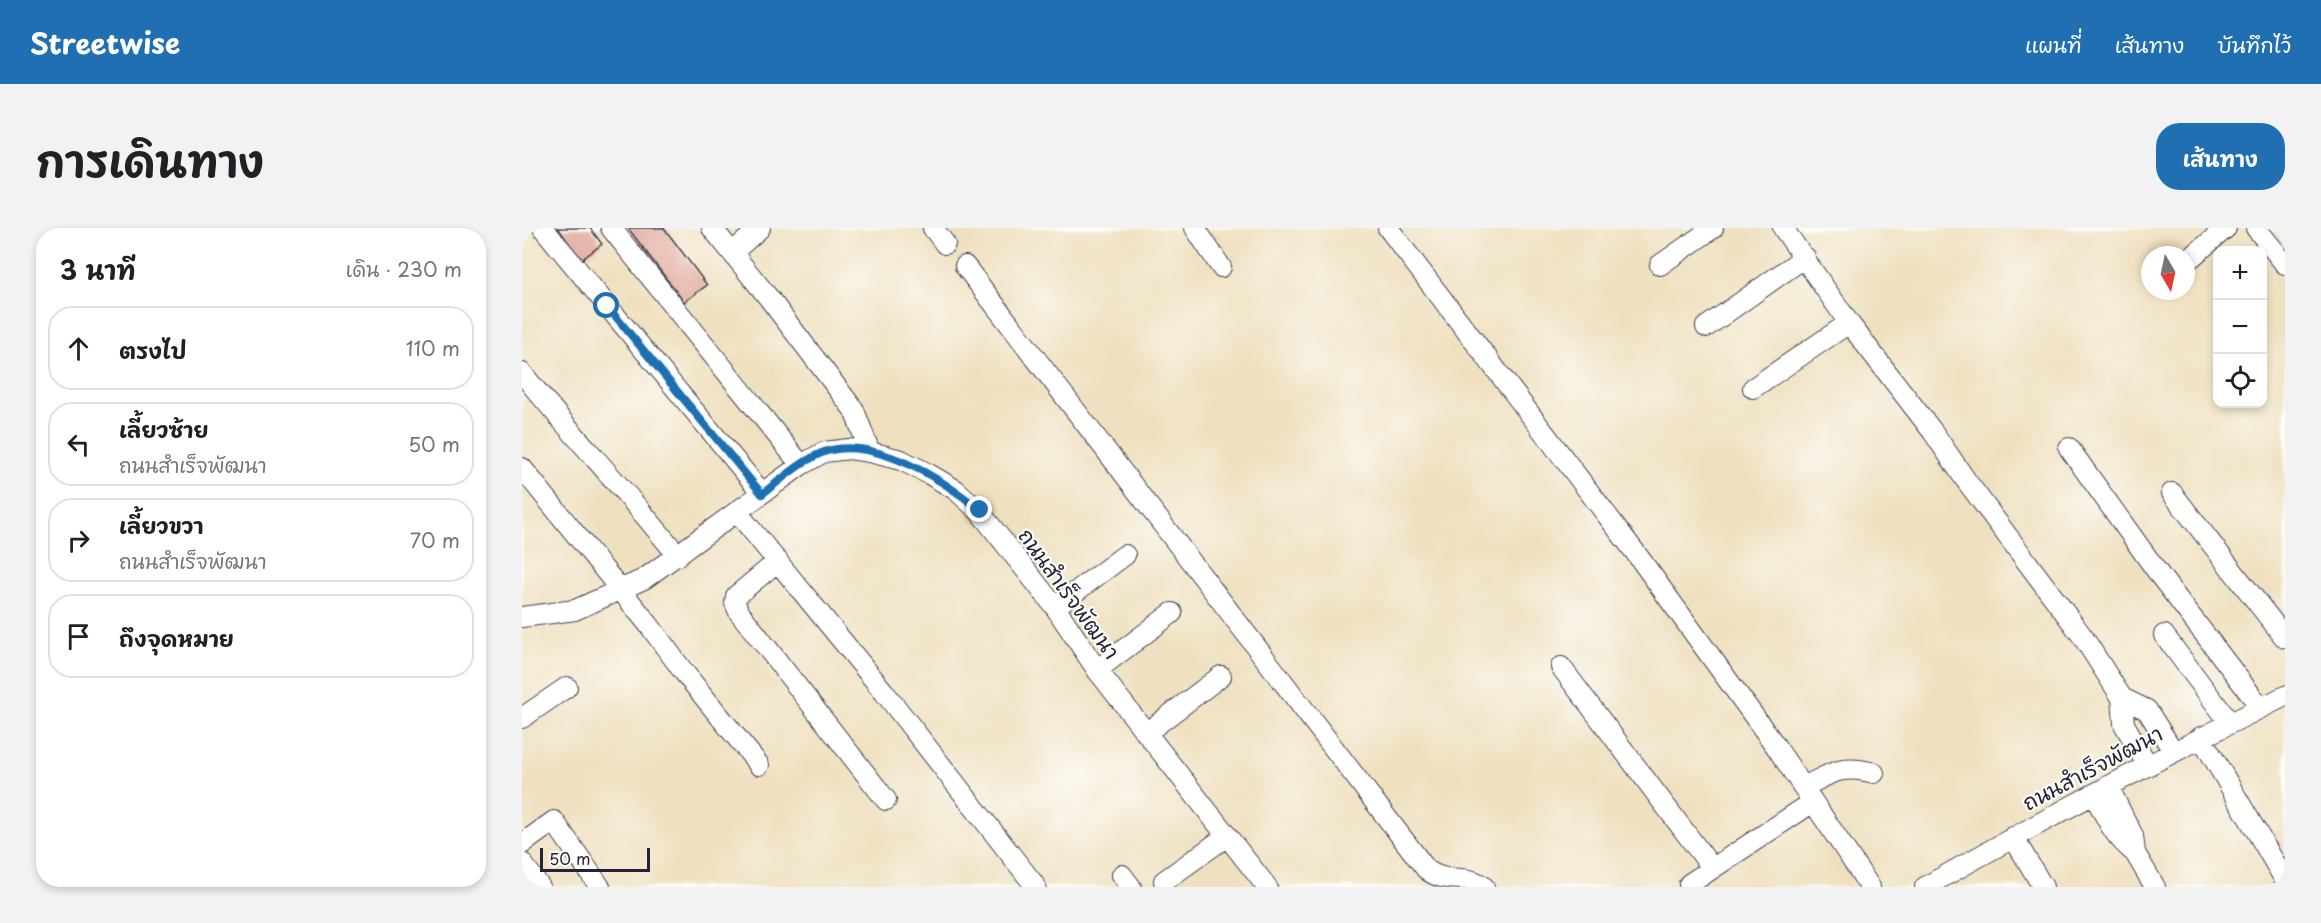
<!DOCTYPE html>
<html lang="th">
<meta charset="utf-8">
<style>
body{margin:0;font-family:"Playpen Sans","Playpen Sans Thai",sans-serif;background:#f2f2f2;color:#202124}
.controls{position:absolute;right:18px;top:18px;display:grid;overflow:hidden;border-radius:12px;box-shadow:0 3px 9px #0003}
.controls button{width:54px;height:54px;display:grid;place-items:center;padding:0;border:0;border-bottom:2px solid #e0e0e0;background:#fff;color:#202124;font:30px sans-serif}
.compass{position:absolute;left:1619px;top:18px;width:54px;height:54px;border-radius:50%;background:#fff;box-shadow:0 3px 9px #0003;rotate:171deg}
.scale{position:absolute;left:18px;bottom:15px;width:110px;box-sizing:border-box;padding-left:6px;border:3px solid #22223b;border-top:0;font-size:16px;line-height:21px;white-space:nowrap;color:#22223b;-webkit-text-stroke:4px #fdfcf7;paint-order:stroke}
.stop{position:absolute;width:18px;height:18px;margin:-14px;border:4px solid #1f6fb2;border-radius:50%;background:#fff}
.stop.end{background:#1f6fb2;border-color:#fff;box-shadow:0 2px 6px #0008}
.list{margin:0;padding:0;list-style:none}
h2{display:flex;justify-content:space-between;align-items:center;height:78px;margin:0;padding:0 24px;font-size:26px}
h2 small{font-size:20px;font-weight:400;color:#757577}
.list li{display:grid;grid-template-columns:39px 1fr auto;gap:18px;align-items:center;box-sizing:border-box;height:84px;margin:0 12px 12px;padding:0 12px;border:2px solid #e0e0e0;border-radius:24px}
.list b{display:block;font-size:22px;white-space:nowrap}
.list p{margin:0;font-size:20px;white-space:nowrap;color:#757577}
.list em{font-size:20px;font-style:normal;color:#757577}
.icon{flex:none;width:33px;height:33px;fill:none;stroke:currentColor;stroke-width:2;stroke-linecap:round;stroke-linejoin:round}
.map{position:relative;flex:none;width:1763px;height:659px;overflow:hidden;border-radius:24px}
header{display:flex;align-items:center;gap:36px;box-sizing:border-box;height:84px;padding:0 30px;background:#1f6fb2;color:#fff}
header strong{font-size:28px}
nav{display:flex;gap:33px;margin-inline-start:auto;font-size:21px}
.intro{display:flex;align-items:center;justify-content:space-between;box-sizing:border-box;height:144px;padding:0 36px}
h1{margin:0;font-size:42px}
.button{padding:15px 27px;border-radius:24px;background:#1f6fb2;color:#fff;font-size:21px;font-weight:700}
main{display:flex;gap:36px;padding:0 36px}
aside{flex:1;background:#fff;border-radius:24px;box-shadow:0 3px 9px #0003}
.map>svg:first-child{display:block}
</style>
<header>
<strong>Streetwise</strong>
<nav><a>แผนที่</a><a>เส้นทาง</a><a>บันทึกไว้</a></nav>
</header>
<div class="intro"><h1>การเดินทาง</h1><a class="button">เส้นทาง</a></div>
<main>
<aside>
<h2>3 นาที<small>เดิน · 230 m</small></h2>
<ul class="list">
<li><svg class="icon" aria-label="ahead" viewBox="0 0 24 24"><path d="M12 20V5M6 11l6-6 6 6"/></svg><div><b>ตรงไป</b></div><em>110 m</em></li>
<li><svg class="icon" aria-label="left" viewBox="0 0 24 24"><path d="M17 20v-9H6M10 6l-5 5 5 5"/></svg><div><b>เลี้ยวซ้าย</b><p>ถนนสำเร็จพัฒนา</p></div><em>50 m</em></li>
<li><svg class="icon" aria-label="right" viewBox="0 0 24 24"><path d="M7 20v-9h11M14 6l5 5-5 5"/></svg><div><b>เลี้ยวขวา</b><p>ถนนสำเร็จพัฒนา</p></div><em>70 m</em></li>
<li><svg class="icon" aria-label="arrive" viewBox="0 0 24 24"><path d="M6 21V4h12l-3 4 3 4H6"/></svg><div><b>ถึงจุดหมาย</b></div></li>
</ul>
</aside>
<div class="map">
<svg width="1763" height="659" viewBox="0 0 1763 659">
<rect width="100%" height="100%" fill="#fdfcf7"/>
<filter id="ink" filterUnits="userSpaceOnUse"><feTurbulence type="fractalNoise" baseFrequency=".0167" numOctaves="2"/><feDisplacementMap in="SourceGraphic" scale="12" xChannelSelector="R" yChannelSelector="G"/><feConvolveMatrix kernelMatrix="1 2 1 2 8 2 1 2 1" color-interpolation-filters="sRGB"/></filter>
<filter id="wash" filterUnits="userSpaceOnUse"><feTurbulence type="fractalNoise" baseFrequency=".008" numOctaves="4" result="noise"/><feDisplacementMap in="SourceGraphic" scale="24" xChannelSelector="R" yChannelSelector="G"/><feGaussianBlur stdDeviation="1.35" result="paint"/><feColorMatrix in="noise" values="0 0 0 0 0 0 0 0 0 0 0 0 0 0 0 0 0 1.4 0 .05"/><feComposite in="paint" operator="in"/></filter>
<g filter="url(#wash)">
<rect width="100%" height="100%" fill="#efe0bf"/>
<g id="blocks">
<path fill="#e2a99d" d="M36,0H68L80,16L59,32Z
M106,0H142L185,57L162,74Z"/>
</g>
</g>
<g filter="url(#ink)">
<use href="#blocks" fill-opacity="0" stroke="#413e4f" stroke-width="1.5"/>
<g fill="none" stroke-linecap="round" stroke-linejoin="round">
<defs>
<path id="minor" d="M21,0L240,265
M89,0L279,237
M190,0L246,69L332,182L348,224
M411,0L423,16
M673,0L699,39
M866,0L1113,324L1255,520L1348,659
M1261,0L1327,95L1411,204L1443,251L1561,409L1600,470L1625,482L1651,523
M1734,0L1763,36
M210,25L238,0
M1664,34L1704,0
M1138,37L1191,0
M443,38L904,641C924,658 945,644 962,659
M1184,99L1283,29
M0,145C51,208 106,265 156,328
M1231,160L1327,95
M1547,220L1639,349L1739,480
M0,240L127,397L161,443L237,537
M1650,265L1763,410
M215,284L362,464L514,659
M256,333L214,368L213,375L217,384L364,572
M533,379L603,327
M0,389L53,382L122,351L279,237L302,224L327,221L348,224L379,232L407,246L434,262L457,283L533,379L575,442L745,659
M1642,407L1708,495
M1039,439L1190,640
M575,442L650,385
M1600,470L1602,496L1626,538
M0,490L45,459
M624,505L699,448
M1679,509L1763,652
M1586,558L1611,608L1613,625L1633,659
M1282,559C1309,545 1320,536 1352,545
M1572,566C1584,590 1591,608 1613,625
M1491,609L1521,659
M0,616L32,593L78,659
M0,635L18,659
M600,647L609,659
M642,653L705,608
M1167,656L1291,574
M1403,659C1521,592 1641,528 1763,468"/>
</defs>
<use href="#minor" stroke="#413e4f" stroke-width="22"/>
<use href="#minor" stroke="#fff" stroke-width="20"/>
</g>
</g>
<g fill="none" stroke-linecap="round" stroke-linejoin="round" filter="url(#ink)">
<path stroke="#1f6fb2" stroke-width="8" d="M85,78L240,266C259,252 279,233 302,224C351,207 422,252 458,282"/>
</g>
<g text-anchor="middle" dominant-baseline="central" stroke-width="4.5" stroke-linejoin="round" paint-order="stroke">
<g font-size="21" fill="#22223b" stroke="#fdfcf7">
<text transform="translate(548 365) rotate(54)">ถนนสำเร็จพัฒนา</text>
<text transform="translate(1570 539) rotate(-28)">ถนนสำเร็จพัฒนา</text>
</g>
</g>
</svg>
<div class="controls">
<button>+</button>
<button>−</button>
<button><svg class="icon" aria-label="locate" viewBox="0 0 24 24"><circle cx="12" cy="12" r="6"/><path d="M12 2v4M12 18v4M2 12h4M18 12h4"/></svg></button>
</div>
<svg class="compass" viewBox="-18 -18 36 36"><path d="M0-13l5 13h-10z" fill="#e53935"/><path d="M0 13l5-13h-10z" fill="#757577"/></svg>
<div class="scale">50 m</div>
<div class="stop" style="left:85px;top:78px"></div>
<div class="stop end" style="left:458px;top:282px"></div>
</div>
</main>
